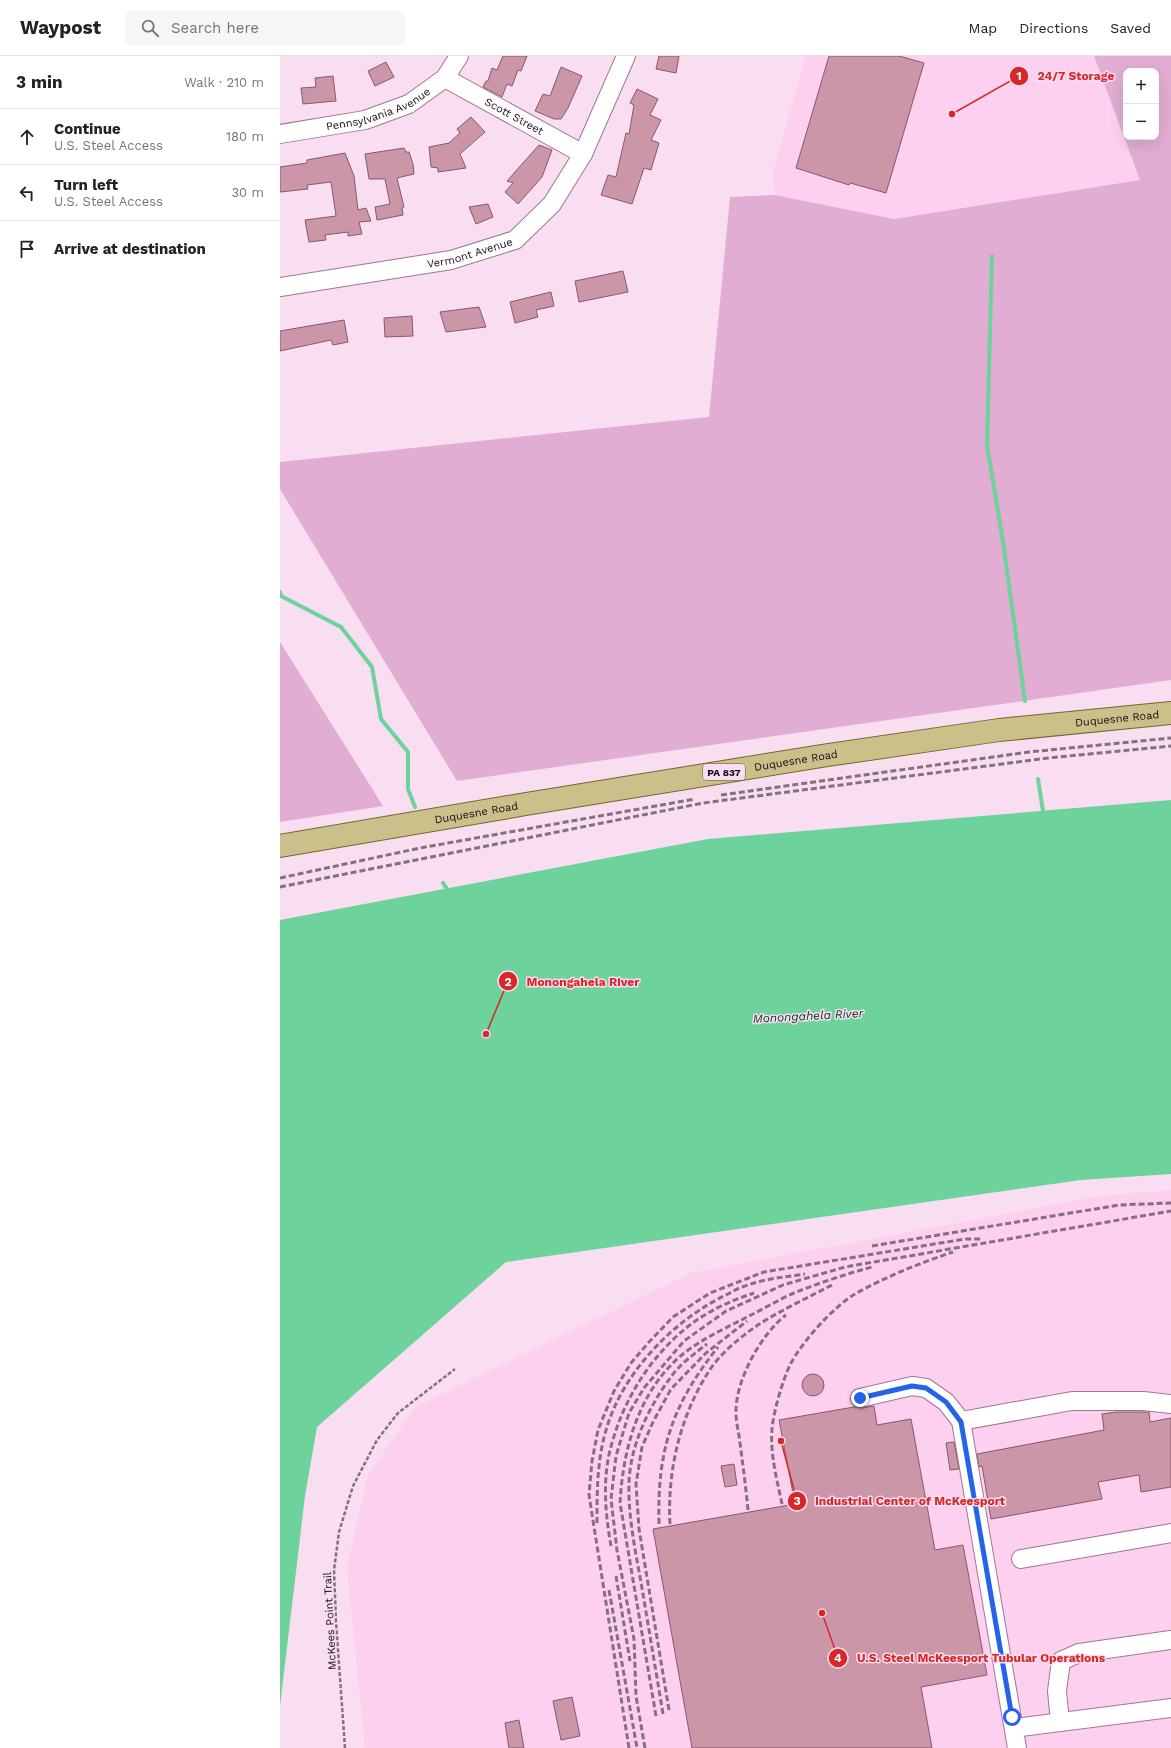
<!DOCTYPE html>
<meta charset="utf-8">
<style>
body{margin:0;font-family:"Work Sans",sans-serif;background:#f6f6f6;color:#222}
.controls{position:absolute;right:12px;top:12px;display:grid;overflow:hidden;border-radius:8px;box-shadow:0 4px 16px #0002}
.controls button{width:36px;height:36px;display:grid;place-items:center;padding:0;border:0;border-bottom:1px solid #e0e0e0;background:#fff;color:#222;font:20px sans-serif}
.stop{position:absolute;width:12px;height:12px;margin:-9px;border:3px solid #2563eb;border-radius:50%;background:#fff}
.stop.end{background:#2563eb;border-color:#fff;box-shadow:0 1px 4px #0008}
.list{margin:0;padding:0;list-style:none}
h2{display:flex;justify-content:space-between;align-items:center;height:52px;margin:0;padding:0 16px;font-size:17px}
h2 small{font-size:13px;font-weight:400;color:#767676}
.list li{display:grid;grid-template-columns:26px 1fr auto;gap:12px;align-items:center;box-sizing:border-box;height:56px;padding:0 16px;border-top:1px solid #e0e0e0}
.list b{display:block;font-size:15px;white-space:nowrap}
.list p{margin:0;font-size:13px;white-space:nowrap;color:#767676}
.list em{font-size:13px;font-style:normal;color:#767676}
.icon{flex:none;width:22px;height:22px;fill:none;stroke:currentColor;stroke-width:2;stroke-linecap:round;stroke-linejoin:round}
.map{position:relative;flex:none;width:891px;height:1692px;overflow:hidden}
header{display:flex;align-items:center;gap:24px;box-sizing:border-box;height:56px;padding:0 20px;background:#fff;border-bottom:1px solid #e0e0e0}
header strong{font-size:19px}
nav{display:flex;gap:22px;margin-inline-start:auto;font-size:14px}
.search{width:280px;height:36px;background:#f6f6f6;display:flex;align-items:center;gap:10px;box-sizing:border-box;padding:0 14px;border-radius:8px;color:#767676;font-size:15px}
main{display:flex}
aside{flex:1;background:#fff}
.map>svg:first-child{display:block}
</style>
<header>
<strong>Waypost</strong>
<div class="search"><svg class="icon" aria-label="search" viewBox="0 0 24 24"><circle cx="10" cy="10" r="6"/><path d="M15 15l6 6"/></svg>Search here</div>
<nav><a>Map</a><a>Directions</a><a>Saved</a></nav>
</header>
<main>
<aside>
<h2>3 min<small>Walk · 210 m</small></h2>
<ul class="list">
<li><svg class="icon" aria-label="ahead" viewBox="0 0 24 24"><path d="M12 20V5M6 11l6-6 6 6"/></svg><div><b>Continue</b><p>U.S. Steel Access</p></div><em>180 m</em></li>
<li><svg class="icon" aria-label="left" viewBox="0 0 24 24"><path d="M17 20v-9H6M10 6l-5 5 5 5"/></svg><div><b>Turn left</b><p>U.S. Steel Access</p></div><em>30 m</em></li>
<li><svg class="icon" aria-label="arrive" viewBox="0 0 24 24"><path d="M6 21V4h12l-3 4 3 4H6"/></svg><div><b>Arrive at destination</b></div></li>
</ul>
</aside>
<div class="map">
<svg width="891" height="1692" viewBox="0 0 891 1692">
<rect width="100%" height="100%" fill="#f9ddf0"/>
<path fill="#fcd0ee" d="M526,0H814L860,124L614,163L495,139L493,116Z
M891,1134V1692H85L67,1512L88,1419L135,1351L411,1217L820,1140Z"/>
<path fill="#e2add2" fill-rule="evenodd" d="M814,0H891V624L177,725L0,433V406L429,361L450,141L495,139L614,163L860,124ZM846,15H876V81H846Z
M0,586L103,750L0,766Z"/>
<path fill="#6dd29b" d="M891,744V1118L801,1124L226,1206L37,1371L25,1440L0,1650V864L428,783Z"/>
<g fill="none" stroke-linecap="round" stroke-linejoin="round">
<path stroke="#6dd29b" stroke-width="4" d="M712,200L707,389L723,486L745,645
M0,536L1,540L61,571L92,611L101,663L128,696V733L135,751
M758,723L763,755
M163,827L167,833"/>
</g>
<path fill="#cb96a7" stroke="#895869" d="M223,0H247L241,15L238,14L232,30L227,28L222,41L203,31L206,25H208L212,12L217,14Z
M379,0H399L396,17L376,13Z
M549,0H619L644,7L606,137L570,127L569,129L516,112Z
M106,6L114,21L95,30L88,15Z
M281,11L302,20L288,52L281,63H274L255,55L263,38L270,40Z
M53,20L56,45L23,48L21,32L36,31L35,22Z
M357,33L378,43L370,59L381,64L371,84L379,87L371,114L364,112L352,148L321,139L328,119L336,121L346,77L349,78L354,49L350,47Z
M191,61L205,76L180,98L186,112L158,116V112L151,111L149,91L169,87L180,77L177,73Z
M259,89L272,94L262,121L238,148L225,136L233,127L227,125Z
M124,92L126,96H129L133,108L134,118L117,122L124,151L122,152L123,159L97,164L95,151L110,148L105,123H89L85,98Z
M65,97L74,120L78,154L86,152L91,165L79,166L82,178L68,180V176L45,179L46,184L29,186L25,164L56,160L51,126L27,129L28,133L0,136V111L27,107V104Z
M208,148L213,161L196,168L189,151Z
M343,215L348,236L299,246L295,225Z
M271,236L274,250L256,254L258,261L235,267L230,246Z
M199,251L206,271L166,276L160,256Z
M132,260L133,280L105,281L104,262Z
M64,264L68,286L53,289L51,284L0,295V275Z
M522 1329a11 11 0 1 1 22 0a11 11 0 1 1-22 0Z
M594,1350L597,1369L631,1363L655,1494L683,1489L707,1619L641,1631L652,1692H412L373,1473L515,1448L499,1364L574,1351L582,1352Z
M836,1356H869L870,1366L891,1362V1431L861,1436L859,1419L818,1426L822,1443L711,1463L702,1410L699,1411L697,1398L824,1374L822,1358Z
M674,1386L679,1413L670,1414L666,1387Z
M454,1408L457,1429L445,1431L441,1410Z
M292,1641L300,1680L281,1684L273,1645Z
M239,1664L244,1692H229L225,1667Z"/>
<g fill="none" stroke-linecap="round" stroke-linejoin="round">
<defs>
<g id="minor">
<path id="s1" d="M165,22L303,98"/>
<path id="s2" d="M0,78L85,64L129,48L165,22L179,0"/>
<path id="s3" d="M0,231L171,204L235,184L272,148L303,98L346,0"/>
<path d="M580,1342L632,1330L646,1332L666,1346L681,1365L737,1692"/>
<path d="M681,1365L792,1345H863L891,1348"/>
<path d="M741,1503L891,1477"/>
<path d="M780,1666L777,1635L781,1605L799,1597L891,1584"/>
<path d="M734,1672L891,1652"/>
</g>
<g id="major">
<path id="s4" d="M0,790L246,748L548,699L719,674L891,657"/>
</g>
</defs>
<use href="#minor" stroke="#a17694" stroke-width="20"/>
<use href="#major" stroke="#77652e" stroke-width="24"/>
<path stroke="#85707f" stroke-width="2.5" stroke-dasharray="4 2" stroke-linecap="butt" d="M65,1692L56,1566L54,1514L59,1476L73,1430L97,1384L118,1357L175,1313"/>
<use href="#minor" stroke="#fff" stroke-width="18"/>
<use href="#major" stroke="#cbc089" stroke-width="22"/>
<path stroke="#85707f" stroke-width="3" stroke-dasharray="6 3" stroke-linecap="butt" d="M441,739L749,696L891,682
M0,822L140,792L415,743
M0,831L423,747L768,702L891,690
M592,1190L839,1149L891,1147
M502,1448C497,1424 490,1398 492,1373C494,1354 502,1326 510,1309C521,1287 554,1250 575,1238C605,1221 640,1207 673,1196
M468,1454C466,1432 463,1410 460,1387C459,1377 456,1367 456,1357C455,1325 481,1278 506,1259
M317,1467C317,1435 317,1402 327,1371C344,1315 394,1264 446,1239C452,1236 458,1232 465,1230C484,1223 504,1221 525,1218
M379,1468C377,1394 392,1349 438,1291
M390,1468C387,1416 400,1360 429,1315C440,1298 458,1283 475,1271C497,1256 527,1242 552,1229
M331,1490C325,1457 322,1420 332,1387C345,1340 374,1295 414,1266C432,1253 453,1244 474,1237
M336,1520L350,1605
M329,1534L357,1692
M389,1654L359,1473L356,1428L362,1391L373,1366L391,1333L426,1297L467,1265
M383,1658C376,1616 369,1574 362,1532C356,1498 348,1462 349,1427C350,1390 369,1350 391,1321C400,1308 414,1298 427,1288
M376,1660L340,1447C343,1392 359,1334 403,1298C423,1282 448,1271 471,1259C485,1252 500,1243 514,1237C539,1227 566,1218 592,1211
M349,1692L309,1439L312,1405L318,1374L334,1335L351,1307L369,1286L393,1261L430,1237L484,1216L685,1183H703
M365,1692L356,1640L354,1583L337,1494L331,1443L336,1400L349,1357L364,1332L404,1285L446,1255L503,1229L565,1211L891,1155"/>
</g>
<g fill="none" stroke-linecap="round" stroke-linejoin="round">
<path stroke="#2563eb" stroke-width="5" d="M580,1342L632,1330L646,1332L666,1346L681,1366L732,1661"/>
</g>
<g text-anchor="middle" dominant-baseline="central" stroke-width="3" stroke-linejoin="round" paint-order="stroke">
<rect fill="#f9ddf0" stroke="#5e4a58" stroke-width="1" x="423" y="708" width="42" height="16" rx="3"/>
<g font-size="10" font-weight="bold" fill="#1b0b17">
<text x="444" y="716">PA 837</text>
</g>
<g font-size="11" fill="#1b0b17" stroke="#f9ddf0">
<text stroke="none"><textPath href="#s2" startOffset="102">Pennsylvania Avenue</textPath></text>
<text stroke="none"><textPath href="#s1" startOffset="79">Scott Street</textPath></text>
<text stroke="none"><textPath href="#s3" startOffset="193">Vermont Avenue</textPath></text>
<text stroke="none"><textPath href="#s4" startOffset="847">Duquesne Road</textPath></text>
<text stroke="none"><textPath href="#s4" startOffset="523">Duquesne Road</textPath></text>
<text stroke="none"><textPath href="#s4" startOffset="199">Duquesne Road</textPath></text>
<text transform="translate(50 1565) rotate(-93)">McKees Point Trail</text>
</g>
<g font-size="12" font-style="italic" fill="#06341e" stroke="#f9ddf0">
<text transform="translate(528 960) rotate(-3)">Monongahela River</text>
</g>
</g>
<path fill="none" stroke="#d62828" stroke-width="1.5" d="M672 58L739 20M206 978L228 925M501 1385L517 1445M542 1557L558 1602"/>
<g fill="#d62828" stroke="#f9ddf0" stroke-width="1.5">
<circle cx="672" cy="58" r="4"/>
<circle cx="206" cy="978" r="4"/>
<circle cx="501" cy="1385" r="4"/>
<circle cx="542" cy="1557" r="4"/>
<circle cx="739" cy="20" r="10"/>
<circle cx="228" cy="925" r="10"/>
<circle cx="517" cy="1445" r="10"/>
<circle cx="558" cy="1602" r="10"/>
</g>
<g font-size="12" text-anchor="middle" font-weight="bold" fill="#fff">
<text x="739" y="24">1</text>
<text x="228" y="930">2</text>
<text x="517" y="1449">3</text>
<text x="558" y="1606">4</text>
</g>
<g font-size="12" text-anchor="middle" font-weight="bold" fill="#d62828" stroke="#f9ddf0" stroke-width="3" stroke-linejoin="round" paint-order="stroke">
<text x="796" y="24">24/7 Storage</text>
<text x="303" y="930">Monongahela River</text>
<text x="630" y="1449">Industrial Center of McKeesport</text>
<text x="701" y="1606">U.S. Steel McKeesport Tubular Operations</text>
</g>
</svg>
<div class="controls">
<button>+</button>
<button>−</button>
</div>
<div class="stop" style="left:732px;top:1661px"></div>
<div class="stop end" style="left:580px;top:1342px"></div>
</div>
</main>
